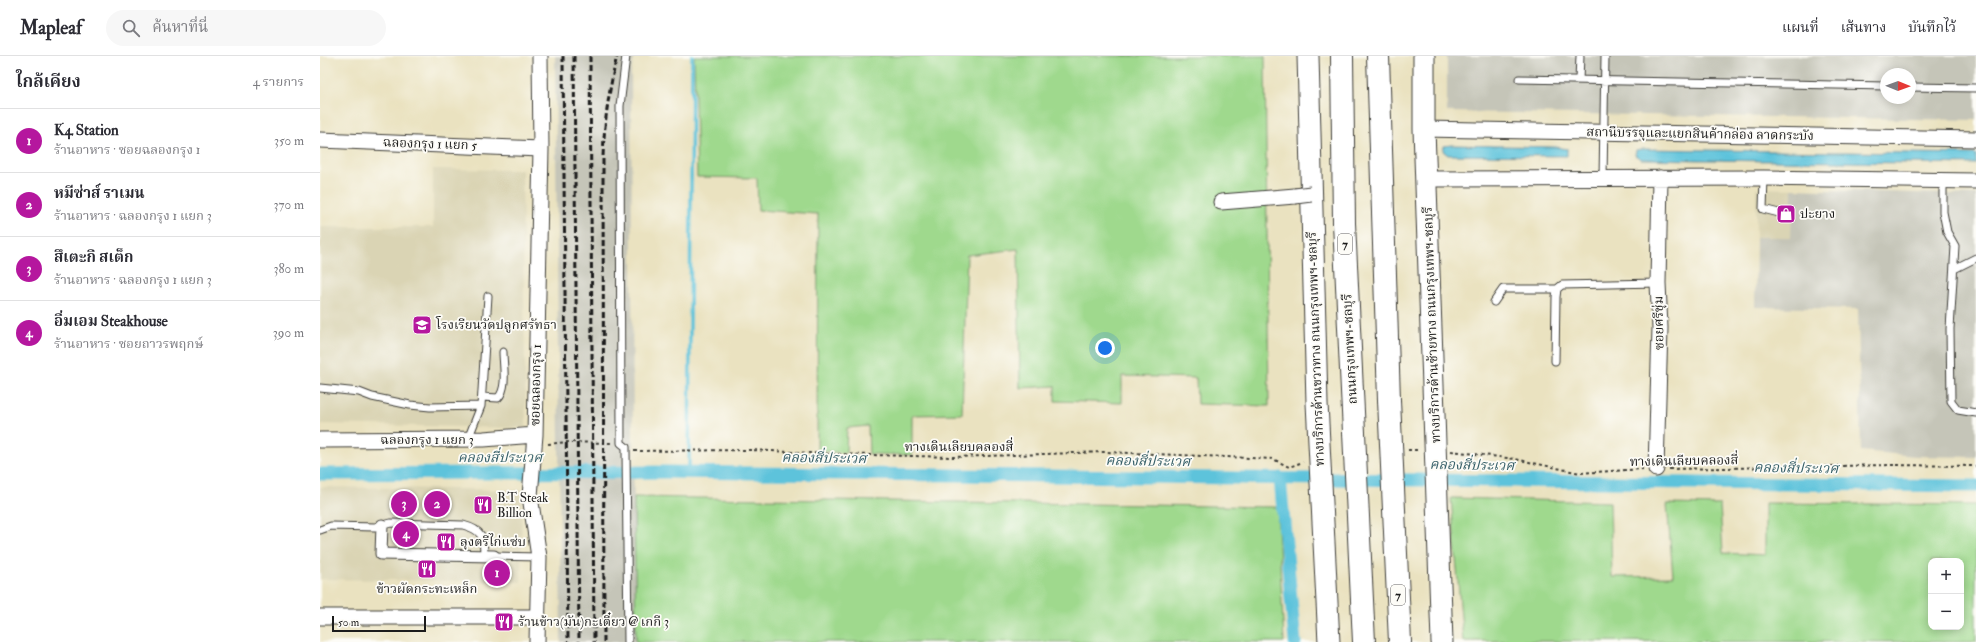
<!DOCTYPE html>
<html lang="th">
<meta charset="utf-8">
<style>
body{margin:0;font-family:"IM FELL Double Pica","Noto Serif Thai",serif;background:#f7f7f7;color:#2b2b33}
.controls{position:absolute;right:12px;bottom:12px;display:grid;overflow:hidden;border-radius:8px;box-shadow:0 2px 10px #0003}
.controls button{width:36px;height:36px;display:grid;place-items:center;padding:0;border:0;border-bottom:1px solid #e1e1e2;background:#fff;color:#2b2b33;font:20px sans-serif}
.compass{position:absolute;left:1560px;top:12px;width:36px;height:36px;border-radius:50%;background:#fff;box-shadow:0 2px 10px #0003;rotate:91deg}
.scale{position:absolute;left:12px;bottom:10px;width:94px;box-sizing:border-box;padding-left:4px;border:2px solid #1c1c1c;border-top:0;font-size:11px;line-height:14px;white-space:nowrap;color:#1c1c1c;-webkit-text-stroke:3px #fdfcf7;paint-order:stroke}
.you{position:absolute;left:785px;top:292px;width:14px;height:14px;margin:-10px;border:3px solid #fff;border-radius:50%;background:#1a73e8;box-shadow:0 0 0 6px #1a73e833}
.badge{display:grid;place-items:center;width:26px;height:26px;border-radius:50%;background:#b5179e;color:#fff;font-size:13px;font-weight:700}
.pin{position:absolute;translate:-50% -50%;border:2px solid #fff;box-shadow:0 1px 4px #0006}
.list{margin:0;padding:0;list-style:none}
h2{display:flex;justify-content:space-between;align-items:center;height:52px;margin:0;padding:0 16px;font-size:17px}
h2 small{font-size:13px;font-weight:400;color:#7c7c81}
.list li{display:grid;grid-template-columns:26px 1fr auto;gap:12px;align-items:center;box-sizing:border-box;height:64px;padding:0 16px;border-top:1px solid #e1e1e2}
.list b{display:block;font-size:15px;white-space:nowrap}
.list p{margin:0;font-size:13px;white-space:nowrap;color:#7c7c81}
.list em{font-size:13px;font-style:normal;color:#7c7c81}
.icon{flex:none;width:22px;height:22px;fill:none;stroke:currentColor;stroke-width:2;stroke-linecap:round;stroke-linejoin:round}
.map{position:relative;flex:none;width:1656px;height:586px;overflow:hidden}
header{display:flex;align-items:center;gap:24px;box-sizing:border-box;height:56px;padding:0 20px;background:#fff;border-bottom:1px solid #e1e1e2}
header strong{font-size:19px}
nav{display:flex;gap:22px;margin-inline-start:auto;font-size:14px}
.search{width:280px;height:36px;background:#f7f7f7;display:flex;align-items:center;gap:10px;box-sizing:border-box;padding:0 14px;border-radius:22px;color:#7c7c81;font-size:15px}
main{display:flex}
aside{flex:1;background:#fff}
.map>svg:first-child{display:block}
</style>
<header>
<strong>Mapleaf</strong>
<div class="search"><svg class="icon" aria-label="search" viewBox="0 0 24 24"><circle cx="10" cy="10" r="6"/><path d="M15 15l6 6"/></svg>ค้นหาที่นี่</div>
<nav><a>แผนที่</a><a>เส้นทาง</a><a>บันทึกไว้</a></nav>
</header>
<main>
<aside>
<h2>ใกล้เคียง<small>4 รายการ</small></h2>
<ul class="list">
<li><span class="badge">1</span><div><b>K4 Station</b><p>ร้านอาหาร · ซอยฉลองกรุง 1</p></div><em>350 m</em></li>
<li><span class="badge">2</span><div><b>หมีซ่าส์ ราเมน</b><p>ร้านอาหาร · ฉลองกรุง 1 แยก 3</p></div><em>370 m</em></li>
<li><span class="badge">3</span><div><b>สึเตะกิ สเต็ก</b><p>ร้านอาหาร · ฉลองกรุง 1 แยก 3</p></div><em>380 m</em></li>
<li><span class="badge">4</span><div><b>อิ่มเอม Steakhouse</b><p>ร้านอาหาร · ซอยถาวรพฤกษ์</p></div><em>390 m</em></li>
</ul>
</aside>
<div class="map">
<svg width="1656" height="586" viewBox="0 0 1656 586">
<rect width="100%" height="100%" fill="#fdfcf7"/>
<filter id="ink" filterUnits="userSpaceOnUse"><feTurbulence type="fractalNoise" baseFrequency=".025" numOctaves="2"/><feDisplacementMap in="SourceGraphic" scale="8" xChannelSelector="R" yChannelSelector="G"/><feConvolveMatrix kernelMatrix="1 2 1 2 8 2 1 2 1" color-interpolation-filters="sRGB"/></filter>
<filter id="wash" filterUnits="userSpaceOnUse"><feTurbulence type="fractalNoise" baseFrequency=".012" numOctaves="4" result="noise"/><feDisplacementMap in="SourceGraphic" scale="16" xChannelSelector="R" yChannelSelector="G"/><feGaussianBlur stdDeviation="0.9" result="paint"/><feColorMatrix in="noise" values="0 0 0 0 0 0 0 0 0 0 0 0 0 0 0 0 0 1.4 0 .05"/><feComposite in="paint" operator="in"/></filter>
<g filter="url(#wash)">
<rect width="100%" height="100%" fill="#eae2c0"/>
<path fill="#dad4b4" d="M113,113L202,114L206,372L0,368V171H113Z
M1436,132L1472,133L1471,181H1436Z
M0,431L202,434L201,526L0,523Z"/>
<path fill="#c5c5b8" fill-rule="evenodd" d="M235,0H315L311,15L313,394L316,586H241Z
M1127,0H1656V64L1127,56ZM1566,18H1590V42H1566Z
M1472,133L1656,139V401L1596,400L1541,395L1538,253L1435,251L1436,181H1471Z"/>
<path fill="#9fd98d" stroke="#5e7a54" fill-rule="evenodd" d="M374,0H945L949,350L877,348L876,322L802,320V347L735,345V330L700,332L698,193L647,199L642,358L592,359V399L549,398L548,370L527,372L526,397L497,395L498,158L438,154L437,122L377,121Z
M314,441L957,451L964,586H316Z
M1131,442L1290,446L1292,521L1353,520L1347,448L1400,449L1403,497L1445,499V447L1656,449V586L1143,585ZM1611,505H1641V571H1611Z"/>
<path fill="#5dc3db" stroke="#3c707c" d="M1131,89L1236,91L1247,93V100L1128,99L1123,95L1124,90Z
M1322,93L1656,98V108L1321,103L1315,99L1316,94Z"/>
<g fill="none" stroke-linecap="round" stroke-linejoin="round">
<path stroke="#5dc3db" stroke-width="3.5" d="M369,417L372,0"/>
<path stroke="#5dc3db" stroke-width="13" d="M0,418L347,416L1656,430
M960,422L975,586"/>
</g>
</g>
<g filter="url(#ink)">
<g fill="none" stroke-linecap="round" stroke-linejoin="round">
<defs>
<path id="service" d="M306,0L300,50L301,387L306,391V395L308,586
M1199,23L1566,30
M1259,24L1260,0
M1590,31L1656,32
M1283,122L1285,0
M1444,122L1443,153L1459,157
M1623,124V156L1627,176L1635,190L1630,273L1631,345L1638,354L1656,357
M1634,213L1656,202
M1174,246L1183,233H1237
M1235,305L1236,241L1237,233L1242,229L1338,227
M0,332L39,336L52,341L90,349L110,351L161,350
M162,341L178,342C188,332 183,309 183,296
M148,383L161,350L168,240
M0,474L11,470L55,471L71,467L143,469C162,474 164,480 164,500
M174,500L219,501"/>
<path id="pedestrian" d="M62,469L61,498L174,500"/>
<path id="minor" d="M1104,73L1656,83
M0,84L221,93
M1106,123L1444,122L1656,125
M901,146L975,140
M0,384L164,383L215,379
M1336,413L1340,272L1338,227L1340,122
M0,561H217
M217,586L219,501L210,440L215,379L221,93L220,0"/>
<path id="secondary" d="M988,0L997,347L1009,586
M1104,0V73L1122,586"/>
<path id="motorway" d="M1022,0L1024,167L1044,586
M1058,0L1069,344L1080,586"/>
</defs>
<use href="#service" stroke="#3b3a35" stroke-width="9"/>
<use href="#pedestrian" stroke="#3b3a35" stroke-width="13"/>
<use href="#minor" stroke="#3b3a35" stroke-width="17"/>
<use href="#secondary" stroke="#3b3a35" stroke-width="23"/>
<use href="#motorway" stroke="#3b3a35" stroke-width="24"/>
<path stroke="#3b3a35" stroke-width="2" stroke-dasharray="3 3" stroke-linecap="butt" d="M228,388L247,386L291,387
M1088,394H1099
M314,395L431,394L510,398L634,401L785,396L953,403L969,411L983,406
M1131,395L1195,403L1260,417L1323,413
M1349,413L1572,409L1656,410"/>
<use href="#service" stroke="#fff" stroke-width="7"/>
<use href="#pedestrian" stroke="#fff" stroke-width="11"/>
<use href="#minor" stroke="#fff" stroke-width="15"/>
<use href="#secondary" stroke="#fff" stroke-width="21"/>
<use href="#motorway" stroke="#fff" stroke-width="22"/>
<path stroke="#1c1c1c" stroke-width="3" stroke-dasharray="6 3" stroke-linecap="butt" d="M243,0L248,586
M254,0L259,586
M270,0L274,586
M284,586L283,102C284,67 289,34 297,0"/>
<defs>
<path id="minor-bridge" d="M975,140L991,138"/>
</defs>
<use href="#minor-bridge" stroke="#3b3a35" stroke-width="17" stroke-linecap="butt"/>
<use href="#minor-bridge" stroke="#fff" stroke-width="15"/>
</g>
</g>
<defs>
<symbol id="shop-square" viewBox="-11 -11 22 22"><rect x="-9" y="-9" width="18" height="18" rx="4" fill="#b5179e" stroke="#fdfcf7"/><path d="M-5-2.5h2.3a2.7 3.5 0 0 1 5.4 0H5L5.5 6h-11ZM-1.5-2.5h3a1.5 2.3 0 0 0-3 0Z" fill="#fff"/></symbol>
<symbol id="school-square" viewBox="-11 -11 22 22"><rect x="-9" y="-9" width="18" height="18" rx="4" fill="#b5179e" stroke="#fdfcf7"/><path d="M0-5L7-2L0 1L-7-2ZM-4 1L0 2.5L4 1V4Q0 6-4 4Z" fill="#fff"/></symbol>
<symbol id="restaurant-square" viewBox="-11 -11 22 22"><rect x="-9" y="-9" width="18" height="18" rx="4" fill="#b5179e" stroke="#fdfcf7"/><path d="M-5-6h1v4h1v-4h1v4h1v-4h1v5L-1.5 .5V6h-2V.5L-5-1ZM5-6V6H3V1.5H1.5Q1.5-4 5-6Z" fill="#fff"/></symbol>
</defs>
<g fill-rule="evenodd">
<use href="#shop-square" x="1455" y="147" width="22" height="22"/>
<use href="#school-square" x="91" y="258" width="22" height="22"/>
<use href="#restaurant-square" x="152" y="438" width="22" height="22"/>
<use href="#restaurant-square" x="115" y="475" width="22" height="22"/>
<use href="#restaurant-square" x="96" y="502" width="22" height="22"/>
<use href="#restaurant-square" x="173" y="555" width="22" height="22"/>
</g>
<g text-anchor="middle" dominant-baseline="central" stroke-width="3.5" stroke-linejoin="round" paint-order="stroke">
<g fill="#fdfcf7" stroke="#605f5e" stroke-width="1">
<rect x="1018" y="178" width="14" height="20" rx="3"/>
<rect x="1071" y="529" width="14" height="20" rx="3"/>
</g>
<g font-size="12" font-weight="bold" fill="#1c1c1c">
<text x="1025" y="188">7</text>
<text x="1078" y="539">7</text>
</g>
<g font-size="13" fill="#1c1c1c" stroke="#fdfcf7">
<text transform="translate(1380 78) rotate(1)">สถานีบรรจุและแยกสินค้ากล่อง ลาดกระบัง</text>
<text transform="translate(110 88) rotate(2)">ฉลองกรุง 1 แยก 5</text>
<text transform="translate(1339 267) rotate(-91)">ซอยศรีชุ่ม</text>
<text transform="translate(1112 269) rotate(-92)">ทางบริการด้านซ้ายทาง ถนนกรุงเทพฯ-ชลบุรี</text>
<text transform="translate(996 293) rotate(-92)">ทางบริการด้านขวาทาง ถนนกรุงเทพฯ-ชลบุรี</text>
<text transform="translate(1030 293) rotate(-93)">ถนนกรุงเทพฯ-ชลบุรี</text>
<text transform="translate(216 329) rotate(-89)">ซอยฉลองกรุง 1</text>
<text x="107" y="384">ฉลองกรุง 1 แยก 3</text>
<text x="639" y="391">ทางเดินเลียบคลองสี่</text>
<text transform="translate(1364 405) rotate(-1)">ทางเดินเลียบคลองสี่</text>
</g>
<g font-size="13" fill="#1c1c1c" stroke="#fdfcf7" text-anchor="start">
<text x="1480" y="158">ปะยาง</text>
<text x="116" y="269">โรงเรียนวัดปลูกศรัทธา</text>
<text x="177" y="442">B.T Steak<tspan x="177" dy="15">Billion</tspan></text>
<text x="140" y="486">ลุงตรีไก่แซ่บ</text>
<text x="107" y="533" text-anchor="middle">ข้าวผัดกระทะเหล็ก</text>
<text x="198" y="566">ร้านข้าว(มัน)กะเตี๋ยว @ เกกี 3</text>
</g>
<g font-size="14" font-style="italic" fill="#365f68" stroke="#fdfcf7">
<text x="180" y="401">คลองสี่ประเวศ</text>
<text transform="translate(504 402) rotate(1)">คลองสี่ประเวศ</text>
<text transform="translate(828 405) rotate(1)">คลองสี่ประเวศ</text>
<text transform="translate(1152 409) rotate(1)">คลองสี่ประเวศ</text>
<text transform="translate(1476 412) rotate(1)">คลองสี่ประเวศ</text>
</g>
</g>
</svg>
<div class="controls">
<button>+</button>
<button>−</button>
</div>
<svg class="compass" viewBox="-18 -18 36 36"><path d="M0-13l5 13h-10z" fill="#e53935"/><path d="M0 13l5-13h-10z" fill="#7c7c81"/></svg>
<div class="scale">50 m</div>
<div class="you"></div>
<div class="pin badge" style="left:177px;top:517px">1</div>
<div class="pin badge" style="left:117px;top:448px">2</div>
<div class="pin badge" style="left:84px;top:448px">3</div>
<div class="pin badge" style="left:86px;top:478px">4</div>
</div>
</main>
